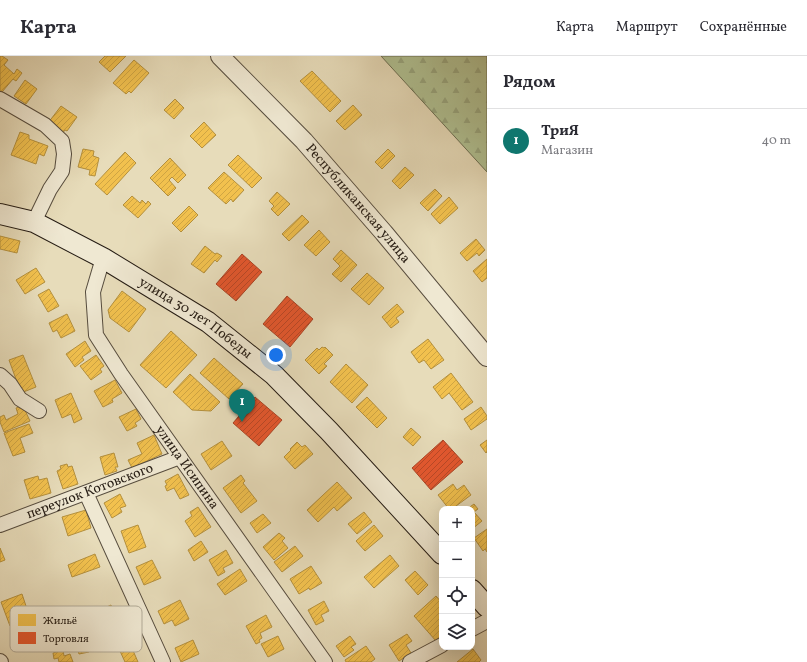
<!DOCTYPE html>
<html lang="ru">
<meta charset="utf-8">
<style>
body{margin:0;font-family:Vollkorn,serif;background:#f7f7f7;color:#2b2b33}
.controls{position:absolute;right:12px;bottom:12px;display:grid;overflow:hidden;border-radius:8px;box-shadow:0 4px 16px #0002}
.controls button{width:36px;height:36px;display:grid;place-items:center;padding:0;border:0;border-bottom:1px solid #e1e1e2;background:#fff;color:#2b2b33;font:20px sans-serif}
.you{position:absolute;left:276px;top:299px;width:14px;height:14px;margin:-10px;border:3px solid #fff;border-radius:50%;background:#1a73e8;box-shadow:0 0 0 6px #1a73e833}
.badge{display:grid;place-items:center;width:26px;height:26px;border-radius:50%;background:#0f766e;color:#fff;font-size:13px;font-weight:700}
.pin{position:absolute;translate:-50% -33px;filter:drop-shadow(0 1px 2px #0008)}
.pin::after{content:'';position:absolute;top:21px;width:14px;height:12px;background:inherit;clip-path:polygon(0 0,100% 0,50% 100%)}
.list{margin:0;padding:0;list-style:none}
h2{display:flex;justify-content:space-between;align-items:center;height:52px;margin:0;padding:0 16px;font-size:17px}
h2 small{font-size:13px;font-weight:400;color:#7c7c81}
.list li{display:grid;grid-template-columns:26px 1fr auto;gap:12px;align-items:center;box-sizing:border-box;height:64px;padding:0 16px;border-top:1px solid #e1e1e2}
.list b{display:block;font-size:15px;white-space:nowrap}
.list p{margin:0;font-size:13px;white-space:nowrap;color:#7c7c81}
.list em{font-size:13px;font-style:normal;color:#7c7c81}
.icon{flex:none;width:22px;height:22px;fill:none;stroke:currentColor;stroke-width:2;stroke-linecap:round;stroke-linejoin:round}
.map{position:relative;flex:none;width:487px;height:606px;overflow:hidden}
header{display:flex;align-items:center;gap:24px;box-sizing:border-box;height:56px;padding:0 20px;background:#fff;border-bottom:1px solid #e1e1e2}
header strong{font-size:19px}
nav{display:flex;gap:22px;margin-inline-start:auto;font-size:14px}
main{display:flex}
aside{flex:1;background:#fff}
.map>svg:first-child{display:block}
</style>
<header>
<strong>Карта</strong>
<nav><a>Карта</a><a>Маршрут</a><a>Сохранённые</a></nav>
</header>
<main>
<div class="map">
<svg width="487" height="606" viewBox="0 0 487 606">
<defs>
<pattern id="forest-firs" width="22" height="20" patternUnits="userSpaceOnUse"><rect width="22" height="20" fill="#b1c294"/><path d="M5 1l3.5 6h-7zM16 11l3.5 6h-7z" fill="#98a67f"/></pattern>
<pattern id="homes-hatch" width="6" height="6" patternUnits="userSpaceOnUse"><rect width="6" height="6" fill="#f2c14e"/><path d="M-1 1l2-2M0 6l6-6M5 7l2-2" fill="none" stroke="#cfa543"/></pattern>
<pattern id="shops-hatch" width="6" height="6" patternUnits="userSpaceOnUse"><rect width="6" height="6" fill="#e4572e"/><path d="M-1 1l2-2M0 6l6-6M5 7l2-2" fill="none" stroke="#b94726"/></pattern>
</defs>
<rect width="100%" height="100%" fill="#e7dcba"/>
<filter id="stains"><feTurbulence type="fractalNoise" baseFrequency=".005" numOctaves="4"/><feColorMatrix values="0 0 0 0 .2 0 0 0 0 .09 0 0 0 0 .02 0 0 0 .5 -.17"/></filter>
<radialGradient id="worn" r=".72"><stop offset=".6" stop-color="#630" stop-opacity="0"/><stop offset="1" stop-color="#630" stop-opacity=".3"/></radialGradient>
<path fill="url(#forest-firs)" stroke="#6b6f54" d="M381,0H487V116Z"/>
<path fill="url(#homes-hatch)" stroke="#b4903d" d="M0,0H2L8,4L4,9L14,18L17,13L22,17L16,25L13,23L2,36L0,35Z
M105,0H126L110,16L99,6Z
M134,4L149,17L131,37L129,35L126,38L113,27Z
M312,15L341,45L330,56L300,25Z
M25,24L37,33L26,48L14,40Z
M175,43L184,52L174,63L164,54Z
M353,49L362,59L345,74L336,65Z
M61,50L77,61L67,75L65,74L62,78L48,67Z
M204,66L216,79L202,92L190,80Z
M20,76L29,79V83L48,90L44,100L39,98L36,108L11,99Z
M83,93L94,95L93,100L99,102L95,120L89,119L90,114L78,111Z
M388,93L395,100L382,113L375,106Z
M125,96L136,107L107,139L95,128Z
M238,99L262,122L252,132L228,109Z
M170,102L186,119L178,127L172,121L169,124L176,132L168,140L150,122Z
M405,111L414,119L400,133L392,125Z
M224,116L244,134L233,146L231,143L226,148L208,132Z
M435,133L442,140L428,155L420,147Z
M277,136L290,148L278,160L271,153L274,150L269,145Z
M132,140L140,147L142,144L146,148L148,145L151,148L138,162L123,149Z
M449,141L458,152L440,168L431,158Z
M189,150L198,159L181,176L172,167Z
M302,159L309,166L289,185L282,178Z
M319,174L330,186L316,200L304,189Z
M0,180L20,185L17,197L0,193Z
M476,183L485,194L479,200L477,197L467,205L460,197Z
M205,190L215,198L217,197L222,200L217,206L215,204L204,217L191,208Z
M341,194L357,209L341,226L332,218L340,210L333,203Z
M487,203V222L482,226L473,215Z
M36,212L45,226L25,238L16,224Z
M367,217L384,232L369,249L351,233Z
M49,233L59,250L48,256L38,239Z
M122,235L146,253L129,276L110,262L108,254Z
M397,248L404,256L396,262L399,266L391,272L382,261Z
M67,258L75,275L61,282L57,274L53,276L49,267Z
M171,275L197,299L166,332L140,309Z
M428,283L444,304L431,313L424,304L419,307L411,296Z
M85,285L91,295L82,301L84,304L75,311L66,298Z
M322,291L324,292L325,291L333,299L324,308L327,310L319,318L305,304L317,292L319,294Z
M23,299L36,331L21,337L9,304Z
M96,299L104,310L100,313L102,316L91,324L80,310Z
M214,302L243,328L229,343L200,317Z
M346,308L368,329L352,347L330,326Z
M451,317L473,346L462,354L449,337L442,343L433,331Z
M190,318L220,346L211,355L192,354L173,336Z
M115,324L122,337L112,343L113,346L103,351L94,335Z
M71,337L82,363L74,367L71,358L62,362L55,344Z
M367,341L387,362L377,372L356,351Z
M23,350L30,365L4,376L0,366V361L4,359L6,364L18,358L16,352Z
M481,351L487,360V363L471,374L464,363Z
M136,353L141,363L135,367L137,370L127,375L119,361Z
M29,368L33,377L20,382L25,396L13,400L4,377Z
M411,372L421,381L413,390L403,381Z
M154,379L162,398L132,412L128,404L142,398L137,387Z
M487,384V396L486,397L480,389Z
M222,385L232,400L211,414L201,398Z
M297,386L302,391L305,389L313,398L295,413L284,401L291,394L290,393Z
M114,397L118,411H115L117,415L105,419L100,401Z
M67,408L68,411L72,410L78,428L63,433L57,415L61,413L60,410Z
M178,418L189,439L180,443L174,432L167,435L165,430L167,429L165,425Z
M241,419L245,425L243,427L257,445L241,457L223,432Z
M38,420L39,424L47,422L51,437L30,443L24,424Z
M337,426L352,442L337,455L334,451L318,466L307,454Z
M453,428L457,434L464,429L471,439L452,453H449L438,439Z
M120,438L126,450L120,452L122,456L112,462L104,447Z
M474,448L478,453L474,456L482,465L472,473V453H467Z
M198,451L211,471L195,481L185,465L192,460L190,456Z
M86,454L91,472L68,480L62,461Z
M364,456L372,466L357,478L348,468Z
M263,458L271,467L257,477L250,467Z
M138,469L146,491L129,497L121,475Z
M374,469L383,480L365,495L356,485Z
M487,473V496L485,493L483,495L474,482Z
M279,477L285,482L282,485L288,492L274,504L263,491Z
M201,485L208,496L194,505L188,494Z
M295,490L303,500L282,516L274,506Z
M0,492L5,504L0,506Z
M226,494L233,507L223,512L225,516L218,520L209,504Z
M95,498L100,511L72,521L68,509Z
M390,499L399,510L374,532L364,521Z
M152,504L161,522L144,529L136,511Z
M311,510L322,527L310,534L309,532L299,538L290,523Z
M240,513L247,525L225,539L217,528Z
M415,515L428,529L418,539L405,524Z
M22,538L27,553L30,552L33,561L10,570L1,546Z
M436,540L442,547V579L436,585L414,560Z
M180,544L189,563L175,570L172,564L164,568L158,555Z
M324,545L329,555L321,559L324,565L316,569L308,554Z
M111,549L120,570L107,575L98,555Z
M266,559L272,571L260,577L262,582L259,584L260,586L256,588L246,570Z
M83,577L89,596L79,598L73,580Z
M407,578L412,585L406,589L411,597L399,605L389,589Z
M278,580L284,593L268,601L261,588Z
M350,580L356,588L351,591L354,594L344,601L336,590Z
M193,584L199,598L181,606L175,592Z
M131,590L138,606H125L120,595Z
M366,590L375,603L371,606H346L345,604Z
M473,593L481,604L479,606H457Z
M63,594L64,600L70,598L73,606H59L58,602L54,603L53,597Z"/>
<path fill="url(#shops-hatch)" stroke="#ab4526" d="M242,198L262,216L236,245L216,228Z
M287,240L313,263L290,291L263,268Z
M255,341L282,364L259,390L233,367Z
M443,384L463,406L431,434L412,412Z"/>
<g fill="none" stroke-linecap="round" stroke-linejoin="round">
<defs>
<g id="minor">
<path d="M0,43L45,69L62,85L64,98L62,115L50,133L34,166"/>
<path id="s1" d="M103,202L93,236L96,279L121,318L325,606"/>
<path d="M0,319L10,328L20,343L39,355"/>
<path d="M86,437L163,606"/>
<path id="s2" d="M0,469L180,401"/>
<path d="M472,573L487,565"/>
<path d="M0,605L1,606"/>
<path d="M410,606L442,589"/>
</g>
<g id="tertiary">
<path id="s3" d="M220,0L304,85L384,177L487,301"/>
</g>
<g id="secondary">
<path id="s4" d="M0,158L34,166L103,202L208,266L274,319L329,375L442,498"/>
<path d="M472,534L487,551"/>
</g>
</defs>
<use href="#minor" stroke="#564c3e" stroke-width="16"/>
<use href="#tertiary" stroke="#564c3e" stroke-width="20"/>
<use href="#secondary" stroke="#251c14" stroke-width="22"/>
<use href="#minor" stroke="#efe8d2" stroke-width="14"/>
<use href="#tertiary" stroke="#efe8d2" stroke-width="18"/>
<use href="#secondary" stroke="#efe8d2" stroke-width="20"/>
</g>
<g text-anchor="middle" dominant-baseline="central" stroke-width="4" stroke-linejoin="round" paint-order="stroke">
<g font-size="14" fill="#251c14" stroke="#efe8d2">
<text stroke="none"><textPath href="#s3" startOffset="202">Республиканская улица</textPath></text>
<text stroke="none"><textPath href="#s4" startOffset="223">улица 30 лет Победы</textPath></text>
<text stroke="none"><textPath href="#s1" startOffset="239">улица Исипина</textPath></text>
<text stroke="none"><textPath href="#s2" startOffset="96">переулок Котовского</textPath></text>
</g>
</g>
<rect x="10" y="550" width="132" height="46" rx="6" fill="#efe8d2" stroke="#b2ab99" stroke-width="1"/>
<rect x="18" y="558" width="18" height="12" fill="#f2c14e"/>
<rect x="18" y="576" width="18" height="12" fill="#e4572e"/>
<g font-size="11" fill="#251c14">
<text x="43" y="568">Жильё</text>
<text x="43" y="586">Торговля</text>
</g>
<rect width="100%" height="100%" filter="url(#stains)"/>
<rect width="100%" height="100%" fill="url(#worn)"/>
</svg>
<div class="controls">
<button>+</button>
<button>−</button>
<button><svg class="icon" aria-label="locate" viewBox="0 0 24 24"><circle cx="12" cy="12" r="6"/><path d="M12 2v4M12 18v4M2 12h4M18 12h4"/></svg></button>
<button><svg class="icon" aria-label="layers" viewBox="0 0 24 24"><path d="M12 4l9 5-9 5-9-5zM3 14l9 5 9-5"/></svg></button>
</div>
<div class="you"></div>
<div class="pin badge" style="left:242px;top:366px">1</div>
</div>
<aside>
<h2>Рядом<small></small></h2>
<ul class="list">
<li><span class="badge">1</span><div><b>ТриЯ</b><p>Магазин</p></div><em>40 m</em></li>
</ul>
</aside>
</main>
